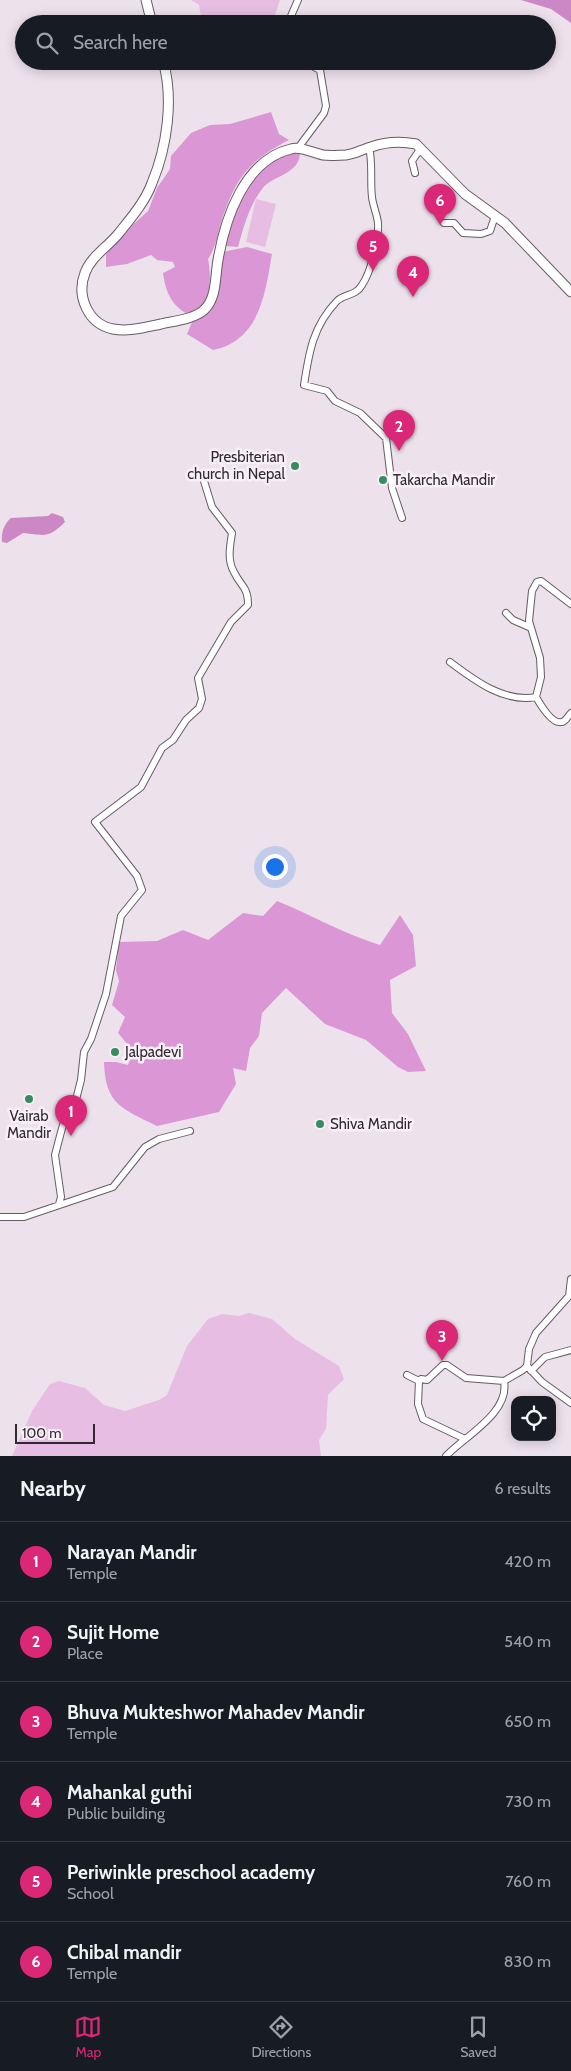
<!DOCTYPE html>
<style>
body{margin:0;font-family:Cabin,sans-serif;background:#20242c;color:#f1f3f6}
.controls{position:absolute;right:15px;bottom:15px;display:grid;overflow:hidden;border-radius:10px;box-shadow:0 2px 12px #0003}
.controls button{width:45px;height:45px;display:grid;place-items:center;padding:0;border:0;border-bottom:1px solid #363941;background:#171b24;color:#f1f3f6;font:25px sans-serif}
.scale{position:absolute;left:15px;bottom:12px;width:80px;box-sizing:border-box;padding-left:5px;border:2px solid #2f2b2f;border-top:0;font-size:14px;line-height:18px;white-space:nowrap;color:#2f2b2f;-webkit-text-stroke:4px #faeef8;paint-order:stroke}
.you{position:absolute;left:274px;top:866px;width:18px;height:18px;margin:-12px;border:4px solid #fff;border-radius:50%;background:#1a73e8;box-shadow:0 0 0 8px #1a73e833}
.badge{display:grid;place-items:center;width:32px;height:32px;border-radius:50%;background:#db2777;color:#fff;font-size:16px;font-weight:700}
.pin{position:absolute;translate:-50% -41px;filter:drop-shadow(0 1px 2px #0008)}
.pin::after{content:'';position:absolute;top:26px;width:18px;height:15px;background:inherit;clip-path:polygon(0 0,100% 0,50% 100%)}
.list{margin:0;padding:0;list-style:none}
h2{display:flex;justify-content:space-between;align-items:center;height:65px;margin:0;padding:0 20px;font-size:21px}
h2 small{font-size:16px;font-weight:400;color:#9ea1a6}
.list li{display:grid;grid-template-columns:32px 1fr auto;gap:15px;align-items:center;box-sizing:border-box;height:80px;padding:0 20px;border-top:1px solid #363941}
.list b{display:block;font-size:19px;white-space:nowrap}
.list p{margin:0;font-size:16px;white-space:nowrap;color:#9ea1a6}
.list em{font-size:16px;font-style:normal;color:#9ea1a6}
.icon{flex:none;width:28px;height:28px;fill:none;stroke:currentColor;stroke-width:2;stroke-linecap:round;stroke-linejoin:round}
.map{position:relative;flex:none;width:571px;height:1456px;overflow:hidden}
.search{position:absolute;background:#171b24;box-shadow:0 2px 12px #0003;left:15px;right:15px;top:15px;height:55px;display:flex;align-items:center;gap:12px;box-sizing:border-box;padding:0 18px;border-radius:28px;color:#9ea1a6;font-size:19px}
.sheet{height:545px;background:#171b24}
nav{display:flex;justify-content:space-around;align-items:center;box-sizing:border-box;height:70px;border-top:1px solid #363941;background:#171b24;font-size:14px;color:#9ea1a6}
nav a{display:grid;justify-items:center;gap:2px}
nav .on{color:#db2777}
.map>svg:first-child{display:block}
</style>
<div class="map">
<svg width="571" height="1456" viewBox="0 0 571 1456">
<rect width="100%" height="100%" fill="#ede1eb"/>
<path fill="#e8bde3" d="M191,0H280L275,15L279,24H215L201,16L199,5Z
M256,199L276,204L265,247L246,242Z
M249,1313L272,1319L295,1339L339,1366L344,1379L328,1395L326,1429L319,1440L321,1456H12L32,1411L50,1384L59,1381L85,1388L104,1405L125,1411L159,1400L167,1395L187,1346L208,1319L222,1314L239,1316Z"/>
<path fill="#db97d5" d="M271,112L279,134L289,140C248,161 235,179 221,223C217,237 216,247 208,259C211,273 212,298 199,309C196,311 191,313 188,314C172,307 165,290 163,273L175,267L173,262L157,260L151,255L127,264L106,267V254L127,230L148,211L157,188L170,169L171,156L191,133L210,125L230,124Z
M300,149C302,175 274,174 262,189C249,206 244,226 238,247L226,246L235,207L264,162Z
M247,247L272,254C265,294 260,340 213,350L187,334L192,322L207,314L218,291L222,252Z
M277,901C312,915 344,934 380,945L400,915L413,935L416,966L390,980L392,1013L408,1034L426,1071L408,1072L398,1067L366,1040L325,1024L286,988L262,1013L259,1036L250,1048L246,1071L233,1068L236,1084L219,1112L157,1126C123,1109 105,1105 104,1062H116L128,1065L133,1051L118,1033L125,1017L112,1005L119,981L116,970L119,942L157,941L183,930L208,940L243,913L263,916Z"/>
<path fill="#cb88c5" d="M521,0H571V23L551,9Z
M52,513L63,517L65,522C48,539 45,535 23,533L7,543L2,542C1,533 4,524 11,518L48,516Z"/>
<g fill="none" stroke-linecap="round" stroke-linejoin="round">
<defs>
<path id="minor" d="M293,24L291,16L298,0
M369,147C373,164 370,180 372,197C373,206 377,214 378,223C379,239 371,272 362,285C356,296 344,294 337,301C313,326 309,352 304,385L327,391L335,401L360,413L386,438L392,488L402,518
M298,148L324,113L326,106L320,70L314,67L311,61
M415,173L412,161L421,148
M444,223H454L463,233L481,234L490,231L495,216
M506,613L513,620L529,627
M450,662C474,680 504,703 536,697L541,677L540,658L529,621L532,591L537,582L541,581L571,604
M536,697C540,704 552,725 562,722C566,721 568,716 571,713
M59,1204L61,1197L55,1155L61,1132L63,1125L72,1115L81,1080L84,1052L91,1039L106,994L121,916L142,890L137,876L95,822L141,787L162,748L173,740L186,720L199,708L202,699L198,678L231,622L248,605C248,586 241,587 234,572C227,560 230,546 232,533L212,507L204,481
M0,1217H24L113,1187L145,1147L159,1139L190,1131
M527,1366L542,1382L571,1403
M531,1371L545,1357L571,1350
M407,1375L419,1381L418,1404L423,1419L465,1439
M419,1381L421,1379L427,1380L443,1365H447L466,1378L504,1381
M446,1456C465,1436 510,1413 504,1381L523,1370L527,1366L529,1349L536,1333L569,1296L571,1279"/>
<path id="secondary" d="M146,0L152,24
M163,61C174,99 167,147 152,183C145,202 131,218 119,233C108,247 91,256 85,273C76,296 88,324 113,329C129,332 146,327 161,324C174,321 194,319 204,310C217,298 215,276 218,260C225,219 244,160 291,149C300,146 313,153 323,155C331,156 339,155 346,155C355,154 363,149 371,147C385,142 401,141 416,144L465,194L505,223L571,292"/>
</defs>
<use href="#minor" stroke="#665c65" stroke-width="8"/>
<use href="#secondary" stroke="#665c65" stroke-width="11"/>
<use href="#minor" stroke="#fff" stroke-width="6"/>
<use href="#secondary" stroke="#fff" stroke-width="9"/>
</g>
<g fill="#388d5f" stroke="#faeef8" stroke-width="2">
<circle cx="295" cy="466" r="5"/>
<circle cx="383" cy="480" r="5"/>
<circle cx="115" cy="1052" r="5"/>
<circle cx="29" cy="1099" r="5"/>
<circle cx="320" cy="1124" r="5"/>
</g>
<g text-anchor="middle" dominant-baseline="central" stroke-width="5" stroke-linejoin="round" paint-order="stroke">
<g font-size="15" fill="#2f2b2f" stroke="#faeef8" text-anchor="start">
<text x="285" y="457" text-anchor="end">Presbiterian<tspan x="285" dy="17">church in Nepal</tspan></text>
<text x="393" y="480">Takarcha Mandir</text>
<text x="125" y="1052">Jalpadevi</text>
<text x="29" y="1116" text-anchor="middle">Vairab<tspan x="29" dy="17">Mandir</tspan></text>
<text x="330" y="1124">Shiva Mandir</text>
</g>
</g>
</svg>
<div class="controls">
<button><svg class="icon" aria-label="locate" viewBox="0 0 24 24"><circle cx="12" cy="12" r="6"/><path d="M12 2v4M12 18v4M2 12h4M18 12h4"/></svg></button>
</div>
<div class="scale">100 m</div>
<div class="you"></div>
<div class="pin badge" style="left:71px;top:1136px">1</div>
<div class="pin badge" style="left:399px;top:451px">2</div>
<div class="pin badge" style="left:442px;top:1361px">3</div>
<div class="pin badge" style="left:413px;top:297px">4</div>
<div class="pin badge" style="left:373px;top:271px">5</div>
<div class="pin badge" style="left:440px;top:225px">6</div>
<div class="search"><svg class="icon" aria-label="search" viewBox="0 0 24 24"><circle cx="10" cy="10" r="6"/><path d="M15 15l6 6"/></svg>Search here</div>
</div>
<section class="sheet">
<h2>Nearby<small>6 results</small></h2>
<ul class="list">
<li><span class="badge">1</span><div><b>Narayan Mandir</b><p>Temple</p></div><em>420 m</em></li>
<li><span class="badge">2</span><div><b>Sujit Home</b><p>Place</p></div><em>540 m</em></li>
<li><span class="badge">3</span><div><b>Bhuva Mukteshwor Mahadev Mandir</b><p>Temple</p></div><em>650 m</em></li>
<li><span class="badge">4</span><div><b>Mahankal guthi</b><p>Public building</p></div><em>730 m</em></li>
<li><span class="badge">5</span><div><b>Periwinkle preschool academy</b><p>School</p></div><em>760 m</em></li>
<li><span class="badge">6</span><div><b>Chibal mandir</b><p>Temple</p></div><em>830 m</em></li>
</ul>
</section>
<nav>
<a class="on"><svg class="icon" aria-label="map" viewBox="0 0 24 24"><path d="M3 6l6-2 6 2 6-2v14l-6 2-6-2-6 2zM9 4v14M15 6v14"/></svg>Map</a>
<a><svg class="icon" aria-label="directions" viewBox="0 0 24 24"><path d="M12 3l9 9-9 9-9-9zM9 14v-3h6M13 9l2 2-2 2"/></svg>Directions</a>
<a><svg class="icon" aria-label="saved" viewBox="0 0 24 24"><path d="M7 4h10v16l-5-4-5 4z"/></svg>Saved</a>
</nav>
